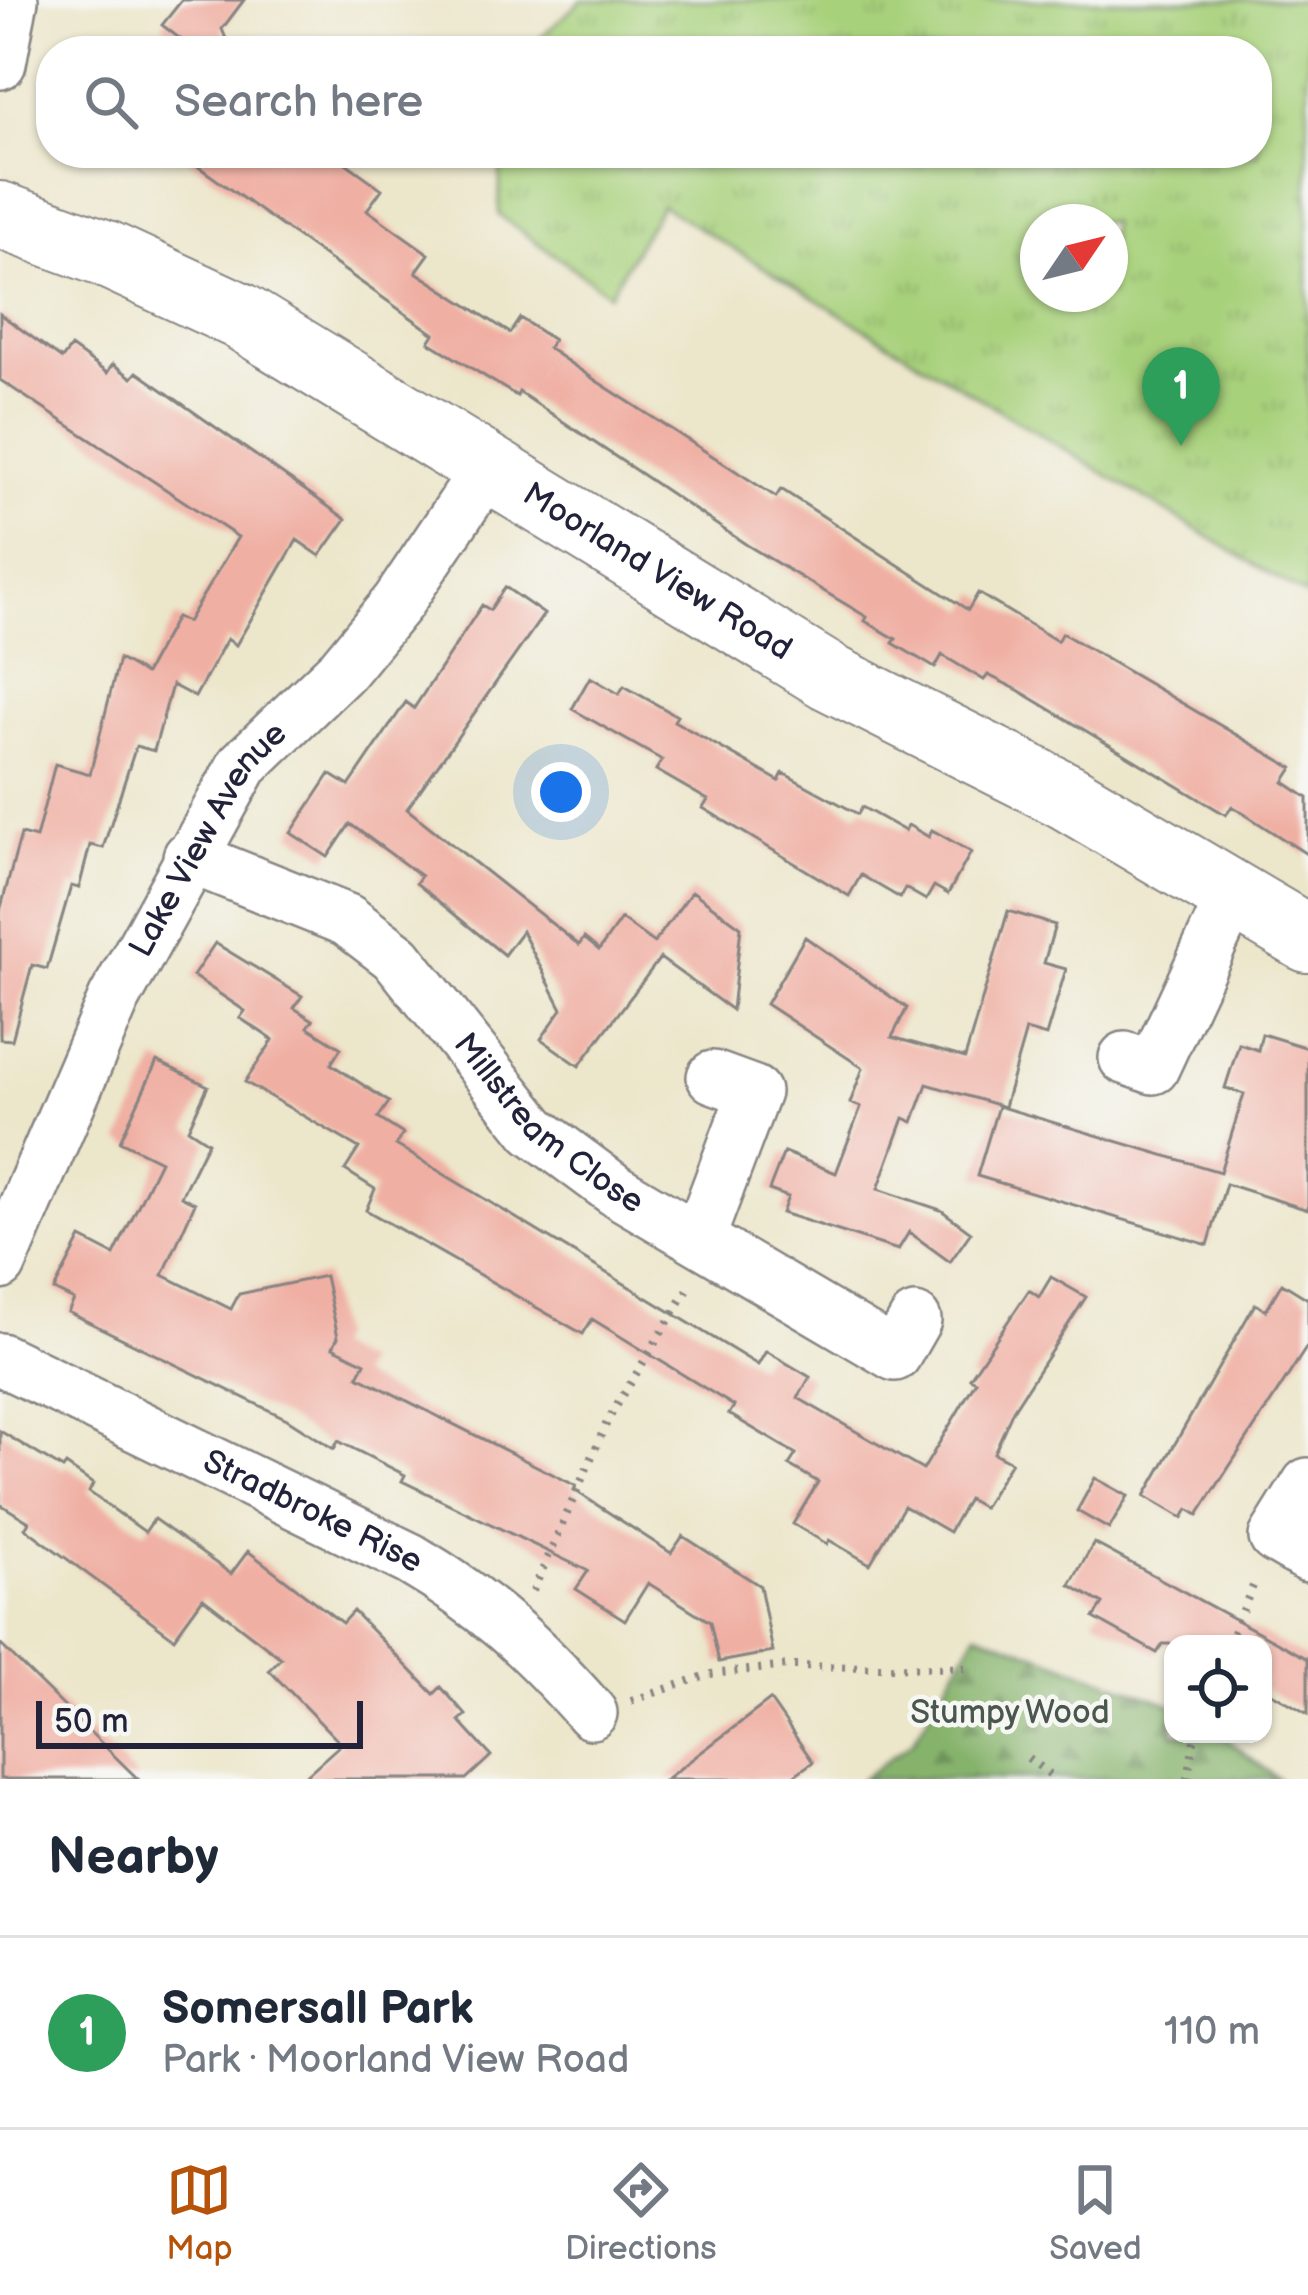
<!DOCTYPE html>
<meta charset="utf-8">
<style>
body{margin:0;font-family:"Balsamiq Sans",sans-serif;background:#f6f6f7;color:#1f2937}
.controls{position:absolute;right:36px;bottom:36px;display:grid;overflow:hidden;border-radius:24px;box-shadow:0 3px 9px #0004}
.controls button{width:108px;height:108px;display:grid;place-items:center;padding:0;border:0;border-bottom:3px solid #e0e1e3;background:#fff;color:#1f2937;font:60px sans-serif}
.compass{position:absolute;left:1020px;top:204px;width:108px;height:108px;border-radius:50%;background:#fff;box-shadow:0 3px 9px #0004;rotate:55deg}
.scale{position:absolute;left:36px;bottom:30px;width:327px;box-sizing:border-box;padding-left:12px;border:6px solid #22223b;border-top:0;font-size:33px;line-height:42px;white-space:nowrap;color:#22223b;-webkit-text-stroke:9px #f6f6f2;paint-order:stroke}
.you{position:absolute;left:561px;top:792px;width:42px;height:42px;margin:-30px;border:9px solid #fff;border-radius:50%;background:#1a73e8;box-shadow:0 0 0 18px #1a73e833}
.badge{display:grid;place-items:center;width:78px;height:78px;border-radius:50%;background:#b45309;color:#fff;font-size:39px;font-weight:700}
.pin{position:absolute;translate:-50% -99px;filter:drop-shadow(0 3px 6px #0008)}
.pin::after{content:'';position:absolute;top:63px;width:42px;height:36px;background:inherit;clip-path:polygon(0 0,100% 0,50% 100%)}
.list{margin:0;padding:0;list-style:none}
h2{display:flex;justify-content:space-between;align-items:center;height:156px;margin:0;padding:0 48px;font-size:51px}
h2 small{font-size:39px;font-weight:400;color:#747a83}
.list li{display:grid;grid-template-columns:78px 1fr auto;gap:36px;align-items:center;box-sizing:border-box;height:192px;padding:0 48px;border-top:3px solid #e0e1e3}
.list b{display:block;font-size:45px;white-space:nowrap}
.list p{margin:0;font-size:39px;white-space:nowrap;color:#747a83}
.list em{font-size:39px;font-style:normal;color:#747a83}
.icon{flex:none;width:66px;height:66px;fill:none;stroke:currentColor;stroke-width:2;stroke-linecap:round;stroke-linejoin:round}
.map{position:relative;flex:none;width:1308px;height:1779px;overflow:hidden}
.search{position:absolute;background:#fff;box-shadow:0 3px 9px #0004;left:36px;right:36px;top:36px;height:132px;display:flex;align-items:center;gap:30px;box-sizing:border-box;padding:0 42px;border-radius:48px;color:#747a83;font-size:45px}
.sheet{height:348px;background:#fff}
nav{display:flex;justify-content:space-around;align-items:center;box-sizing:border-box;height:168px;border-top:3px solid #e0e1e3;background:#fff;font-size:33px;color:#747a83}
nav a{display:grid;justify-items:center;gap:6px}
nav .on{color:#b45309}
.map>svg:first-child{display:block}
</style>
<div class="map">
<svg width="1308" height="1779" viewBox="0 0 1308 1779">
<defs>
<pattern id="forest-firs" width="22" height="20" patternUnits="userSpaceOnUse" patternTransform="scale(3)"><rect width="22" height="20" fill="#86b36c"/><path d="M5 1l3.5 6h-7zM16 11l3.5 6h-7z" fill="#6d915a"/></pattern>
<pattern id="park-tufts" width="24" height="20" patternUnits="userSpaceOnUse" patternTransform="scale(3)"><rect width="24" height="20" fill="#a8d17c"/><path d="M3 7l-1-3M5 7V3M7 7l1-3M15 17l-1-3M17 17v-4M19 17l1-3" fill="none" stroke="#90b36c"/></pattern>
</defs>
<rect width="100%" height="100%" fill="#f6f6f2"/>
<filter id="ink" filterUnits="userSpaceOnUse"><feTurbulence type="fractalNoise" baseFrequency=".00833" numOctaves="2"/><feDisplacementMap in="SourceGraphic" scale="24" xChannelSelector="R" yChannelSelector="G"/><feConvolveMatrix kernelMatrix="1 2 1 2 8 2 1 2 1" color-interpolation-filters="sRGB"/></filter>
<filter id="wash" filterUnits="userSpaceOnUse"><feTurbulence type="fractalNoise" baseFrequency=".004" numOctaves="4" result="noise"/><feDisplacementMap in="SourceGraphic" scale="48" xChannelSelector="R" yChannelSelector="G"/><feGaussianBlur stdDeviation="2.7" result="paint"/><feColorMatrix in="noise" values="0 0 0 0 0 0 0 0 0 0 0 0 0 0 0 0 0 1.4 0 .05"/><feComposite in="paint" operator="in"/></filter>
<g filter="url(#wash)">
<rect width="100%" height="100%" fill="#ece6ca"/>
<path fill="url(#forest-firs)" stroke="#546a54" stroke-width="3" d="M977,1632L1173,1705V1734H1220L1278,1779H862L913,1741Z"/>
<path fill="url(#park-tufts)" stroke="#657a5c" stroke-width="3" fill-rule="evenodd" d="M582,0H1308V597L661,205L609,294L499,215L501,153H1257V51H526ZM1038,222H1110V294H1038Z"/>
<g id="blocks">
<path fill="#f0afa3" d="M182,0H244L222,29L231,51H196L162,25Z
M179,153H332L382,189L367,210L429,254L416,272L510,333L520,318L553,340L548,348L598,382L776,497L781,489L968,610L978,593L1057,641L1062,633L1293,768L1284,782L1308,798V855L1232,806L1226,815L1018,690L988,675L984,680L942,655L935,668L893,643L896,639L865,621L867,617L747,545L519,392L517,396L429,342L434,334Z
M0,314L62,359L71,347L107,373L113,364L132,378L137,372L346,519L320,556L297,540L236,645L227,639L195,697L172,685L154,751L136,746L103,848L90,845L79,888L71,886L47,969L32,965L12,1040L0,1039V911L21,834L36,838L55,764L90,774L119,659L145,674L176,617L187,622L238,537L0,380Z
M505,587L544,614L407,809L579,945L584,938L599,950L621,919L654,943L692,891L741,927L732,1010L660,958L579,1066L541,1039L562,1009L522,931L504,955L416,883L421,876L350,824L328,857L291,833L330,774L349,786L406,702L414,708L482,605L490,610Z
M590,677L619,694L624,686L677,716L674,721L779,781L783,773L858,814L862,807L905,831L908,825L929,837L932,830L971,852L948,894L934,886L926,900L905,888L900,898L861,875L849,896L703,808L708,800L656,770L662,760L572,709Z
M1008,911L1055,925L1044,963L1066,969L1046,1036L1026,1030L1004,1107L927,1084L913,1122L904,1118L878,1189L941,1210L971,1232L950,1262L909,1232L898,1250L782,1213L788,1197L769,1190L784,1152L836,1173L861,1107L850,1103L863,1068L766,1004L805,937L907,1008L892,1037L965,1058Z
M215,943L302,996L294,1008L313,1020L308,1027L341,1048L331,1064L389,1102L378,1118L403,1134L396,1145L758,1365L766,1351L810,1377L798,1398L923,1470L976,1381L970,1378L1029,1290L1039,1297L1051,1277L1086,1297L1013,1410L994,1453L1011,1462L983,1508L968,1499L949,1532L904,1506L870,1564L829,1540L827,1544L793,1524L818,1482L789,1465L796,1454L729,1414L734,1406L592,1319L583,1334L366,1210L375,1189L345,1170L359,1148L245,1082L273,1040L240,1018L245,1011L193,976Z
M1262,1034L1308,1048V1210L1226,1184L1208,1245L977,1176L998,1106L1220,1172L1244,1094L1225,1088L1239,1044L1258,1050Z
M157,1061L208,1086L188,1129L208,1142L181,1196L195,1203L163,1275L231,1309L239,1294L325,1276L338,1337L333,1347L365,1363L358,1376L576,1486L574,1490L671,1553L683,1536L760,1586L773,1652L719,1662L710,1622L648,1583L625,1620L576,1589L588,1571L402,1481L405,1475L338,1441L334,1449L287,1419L68,1312L74,1300L54,1290L81,1238L114,1255L160,1161L120,1141Z
M1282,1283L1308,1299V1345L1198,1515L1188,1509L1183,1518L1145,1496L1255,1304L1266,1310Z
M0,1431L63,1469L66,1465L93,1484L89,1492L145,1532L154,1519L231,1574L248,1551L342,1623L353,1611L434,1694L441,1687L466,1715L459,1721L491,1756L466,1779H302L341,1744L269,1670L281,1658L203,1598L174,1638L25,1528L29,1522L0,1504Z
M1095,1478L1128,1496L1109,1529L1077,1511Z
M1094,1543L1308,1659V1714L1263,1688V1644H1163L1157,1653L1094,1618L1103,1604L1070,1585Z
M0,1644L138,1779H0Z
M770,1700L813,1762L789,1779H666Z"/>
</g>
</g>
<g filter="url(#ink)">
<use href="#blocks" fill-opacity="0" stroke="#878482" stroke-width="3"/>
<g fill="none" stroke-linecap="round" stroke-linejoin="round">
<defs>
<g id="street">
<path d="M0,63L12,0"/>
<path id="s1" d="M189,857L347,920L397,958L534,1130L615,1190L895,1355L915,1320"/>
<path d="M1125,1058L1153,1068L1232,898"/>
<path d="M699,1238L754,1092L713,1077"/>
<path id="s2" d="M0,1264L114,999L243,765L342,670L398,602L490,465"/>
<path id="s3" d="M0,1359L410,1559C485,1603 533,1647 591,1713"/>
<path d="M1308,1484L1275,1537L1308,1556"/>
</g>
<g id="secondary">
<path id="s4" d="M0,215L106,254L240,316L829,677L1066,796L1308,939"/>
</g>
</defs>
<use href="#street" stroke="#878482" stroke-width="56"/>
<use href="#secondary" stroke="#878482" stroke-width="70"/>
<path stroke="#878482" stroke-width="8" stroke-dasharray="3 9" stroke-linecap="butt" d="M533,1591L608,1420L691,1284
M1228,1644L1256,1579
M631,1701L710,1674L787,1666L966,1668
M1028,1758L1056,1779
M1188,1779L1195,1734"/>
<use href="#street" stroke="#fff" stroke-width="51"/>
<use href="#secondary" stroke="#fff" stroke-width="66"/>
</g>
</g>
<g text-anchor="middle" dominant-baseline="central" stroke-width="9" stroke-linejoin="round" paint-order="stroke">
<g font-size="33" fill="#22223b" stroke="#f6f6f2">
<text stroke="none"><textPath href="#s4" startOffset="750">Moorland View Road</textPath></text>
<text stroke="none"><textPath href="#s2" startOffset="474">Lake View Avenue</textPath></text>
<text stroke="none"><textPath href="#s1" startOffset="459">Millstream Close</textPath></text>
<text stroke="none"><textPath href="#s3" startOffset="348">Stradbroke Rise</textPath></text>
</g>
<g font-size="33" fill="#4a574e" stroke="#f6f6f2">
<text x="1010" y="1713">Stumpy Wood</text>
</g>
</g>
</svg>
<div class="controls">
<button><svg class="icon" aria-label="locate" viewBox="0 0 24 24"><circle cx="12" cy="12" r="6"/><path d="M12 2v4M12 18v4M2 12h4M18 12h4"/></svg></button>
</div>
<svg class="compass" viewBox="-18 -18 36 36"><path d="M0-13l5 13h-10z" fill="#e53935"/><path d="M0 13l5-13h-10z" fill="#747a83"/></svg>
<div class="scale">50 m</div>
<div class="you"></div>
<div class="pin badge" style="left:1181px;top:446px;background:#2e9e5b">1</div>
<div class="search"><svg class="icon" aria-label="search" viewBox="0 0 24 24"><circle cx="10" cy="10" r="6"/><path d="M15 15l6 6"/></svg>Search here</div>
</div>
<section class="sheet">
<h2>Nearby<small></small></h2>
<ul class="list">
<li><span class="badge" style="background:#2e9e5b">1</span><div><b>Somersall Park</b><p>Park · Moorland View Road</p></div><em>110 m</em></li>
</ul>
</section>
<nav>
<a class="on"><svg class="icon" aria-label="map" viewBox="0 0 24 24"><path d="M3 6l6-2 6 2 6-2v14l-6 2-6-2-6 2zM9 4v14M15 6v14"/></svg>Map</a>
<a><svg class="icon" aria-label="directions" viewBox="0 0 24 24"><path d="M12 3l9 9-9 9-9-9zM9 14v-3h6M13 9l2 2-2 2"/></svg>Directions</a>
<a><svg class="icon" aria-label="saved" viewBox="0 0 24 24"><path d="M7 4h10v16l-5-4-5 4z"/></svg>Saved</a>
</nav>
